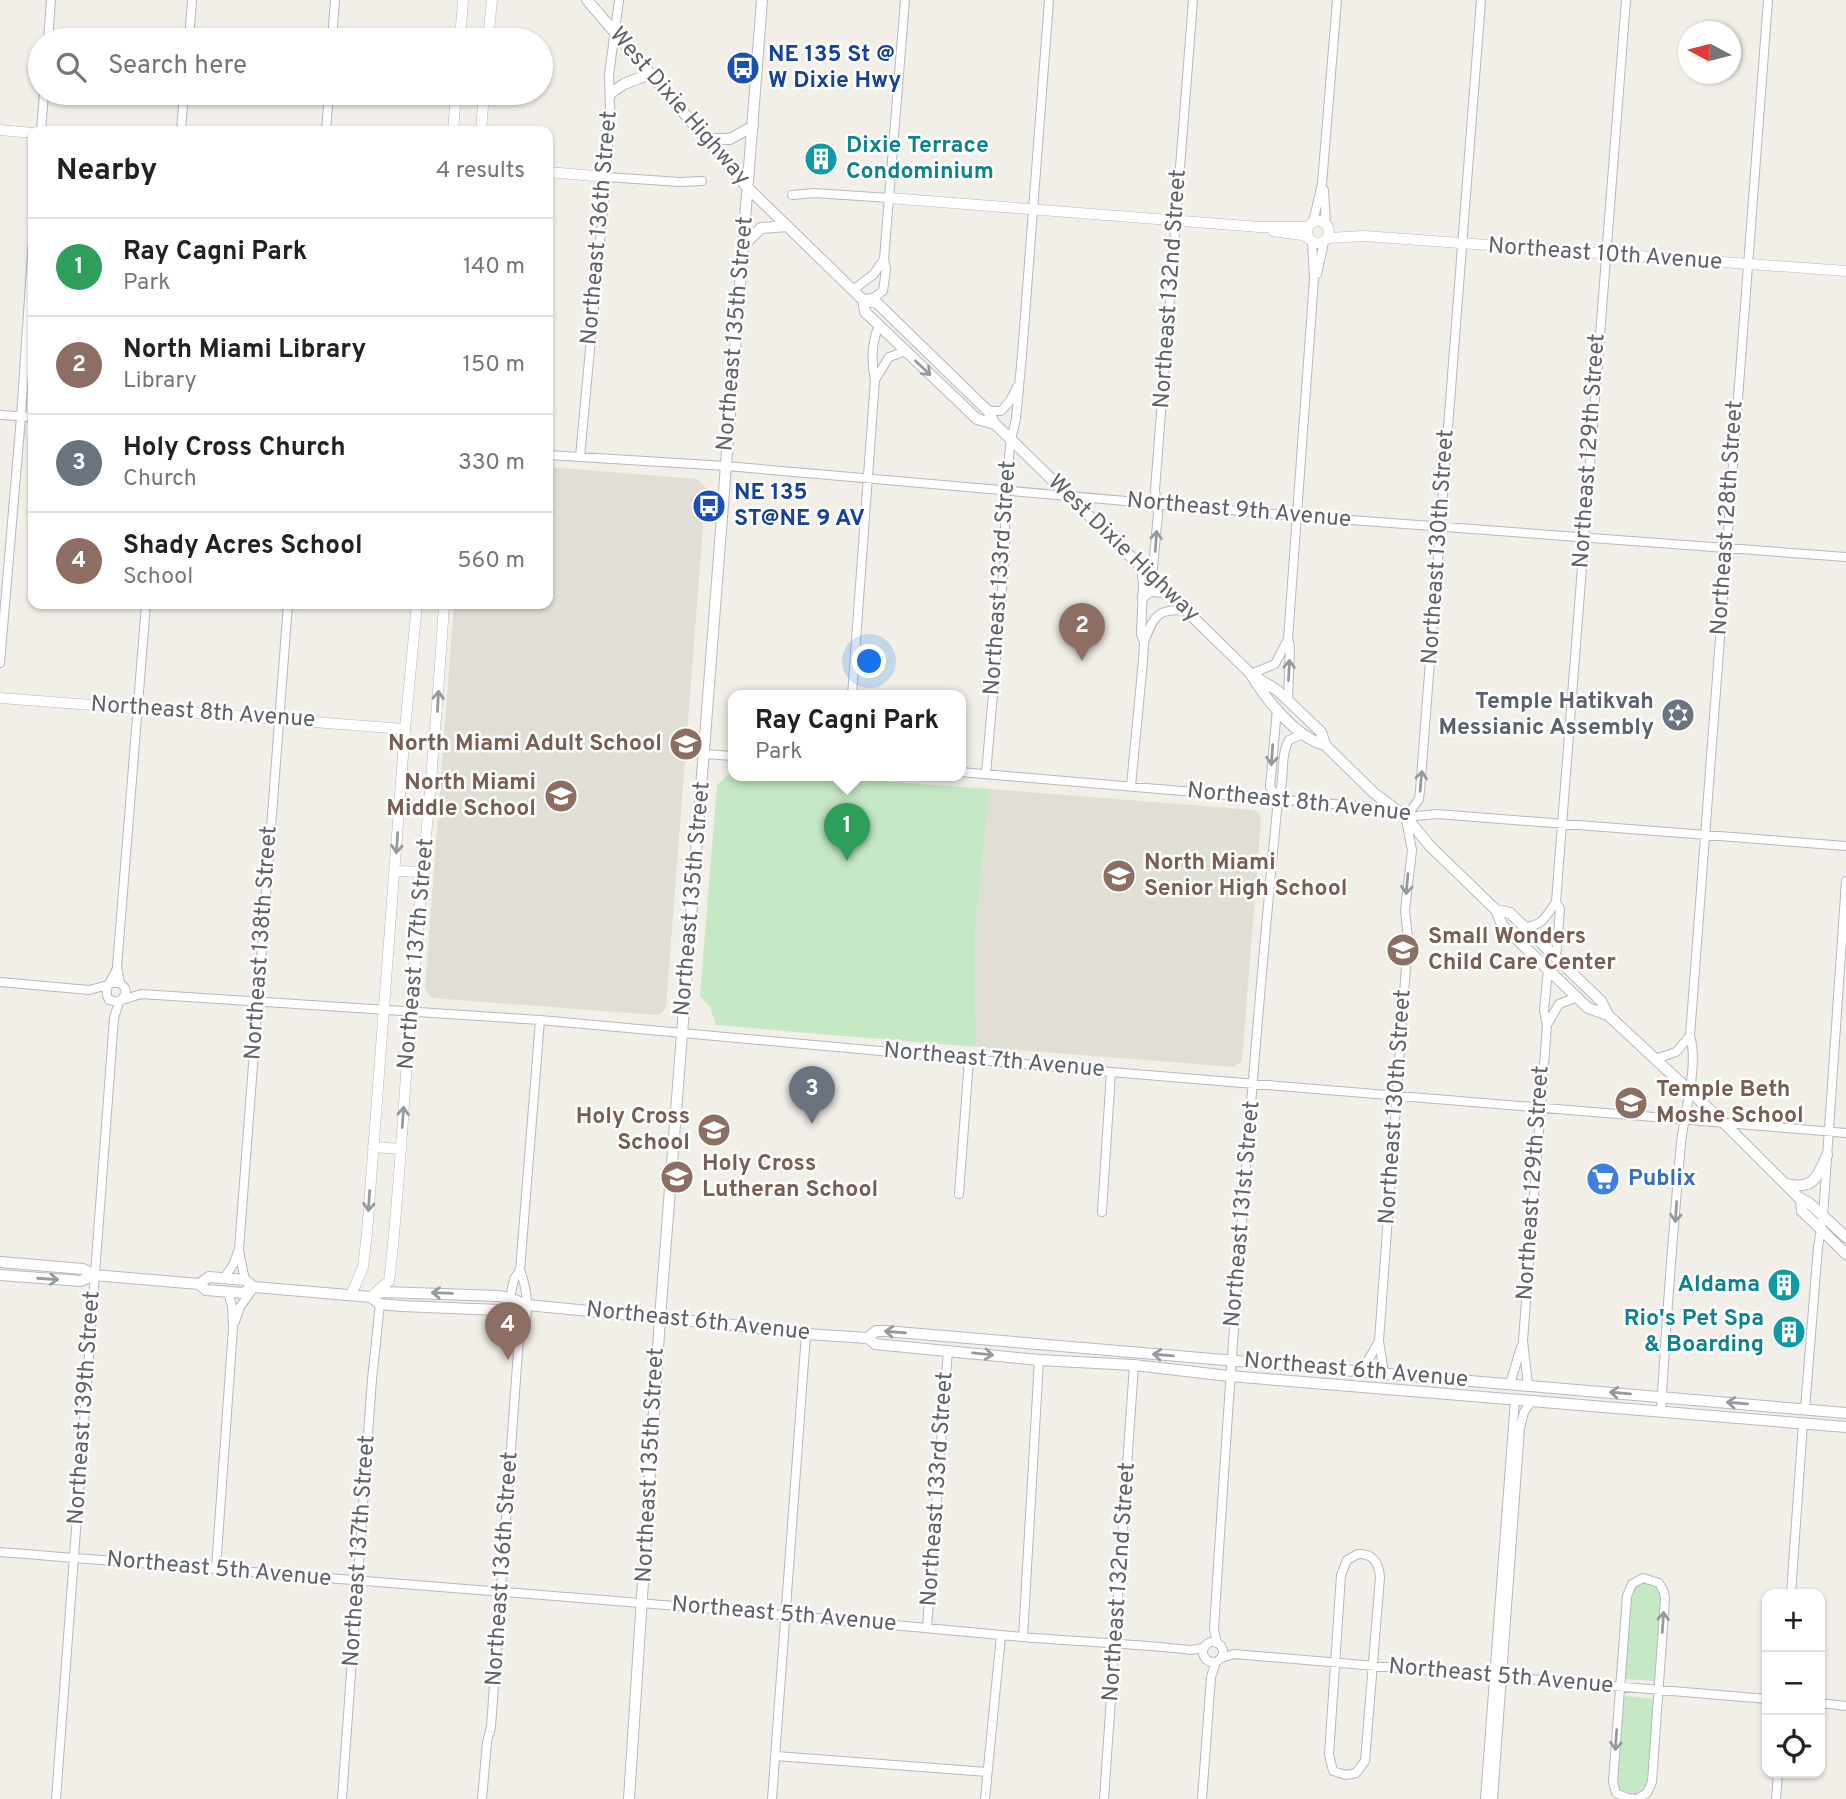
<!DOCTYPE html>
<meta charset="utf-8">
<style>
body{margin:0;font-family:Overpass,sans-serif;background:#f2f2f2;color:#222}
.controls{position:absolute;right:21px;bottom:21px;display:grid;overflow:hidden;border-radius:14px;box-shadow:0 2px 5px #0004}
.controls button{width:63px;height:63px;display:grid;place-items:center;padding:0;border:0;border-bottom:2px solid #e0e0e0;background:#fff;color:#222;font:35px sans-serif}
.compass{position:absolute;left:1678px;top:21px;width:63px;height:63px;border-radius:50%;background:#fff;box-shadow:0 2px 5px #0004;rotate:277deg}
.you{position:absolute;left:870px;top:662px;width:24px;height:24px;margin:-18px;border:5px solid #fff;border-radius:50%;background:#1a73e8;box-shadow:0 0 0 10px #1a73e833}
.badge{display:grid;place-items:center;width:46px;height:46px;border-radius:50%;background:#0b8043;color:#fff;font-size:23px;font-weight:700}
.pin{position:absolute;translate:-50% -58px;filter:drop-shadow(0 2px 4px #0008)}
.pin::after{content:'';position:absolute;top:37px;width:24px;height:21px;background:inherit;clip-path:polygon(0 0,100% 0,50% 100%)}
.popup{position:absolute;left:728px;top:690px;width:238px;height:91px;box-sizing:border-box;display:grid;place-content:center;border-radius:14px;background:#fff;filter:drop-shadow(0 2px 5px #0005);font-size:23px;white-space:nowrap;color:#767676}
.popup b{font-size:26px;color:#222}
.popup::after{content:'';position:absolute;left:50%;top:100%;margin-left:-14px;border:14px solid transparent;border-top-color:#fff}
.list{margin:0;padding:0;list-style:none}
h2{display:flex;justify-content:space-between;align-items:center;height:91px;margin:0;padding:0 28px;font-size:30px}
h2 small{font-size:23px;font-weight:400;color:#767676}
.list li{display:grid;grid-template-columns:46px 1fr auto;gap:21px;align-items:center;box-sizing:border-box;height:98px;padding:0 28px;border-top:2px solid #e0e0e0}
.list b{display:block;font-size:26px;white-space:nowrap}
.list p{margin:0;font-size:23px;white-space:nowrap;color:#767676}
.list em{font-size:23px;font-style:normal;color:#767676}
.icon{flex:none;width:38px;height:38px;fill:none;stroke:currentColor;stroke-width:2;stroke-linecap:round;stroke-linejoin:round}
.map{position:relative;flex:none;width:1846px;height:1799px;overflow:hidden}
.search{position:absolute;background:#fff;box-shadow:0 2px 5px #0004;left:28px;top:28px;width:525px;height:77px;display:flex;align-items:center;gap:18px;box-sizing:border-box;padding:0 24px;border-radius:38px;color:#767676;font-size:26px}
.panel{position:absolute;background:#fff;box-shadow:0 2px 5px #0004;left:28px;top:126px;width:525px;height:483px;border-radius:14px}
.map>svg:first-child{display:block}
</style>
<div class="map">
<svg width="1846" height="1799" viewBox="0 0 1846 1799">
<rect width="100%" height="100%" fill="#f1efe8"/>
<path fill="#e1ded6" d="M548,467L697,479L706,488L666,1007L662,1013L656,1015L431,998L425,988L454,604H548Z
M990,789L1253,810L1259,813L1261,820L1242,1061L1235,1067L976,1047L975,933Z"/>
<path fill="#c5e8c5" d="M732,771L733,775H796L990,789L975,933L976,1047L716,1025L710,1007L700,996L717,785Z
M1648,1582L1656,1586L1662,1600L1655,1678L1654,1681L1626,1679L1624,1672L1631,1593L1636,1586Z
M1624,1696L1654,1699V1702L1648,1785L1645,1793L1632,1796L1618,1790L1616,1782Z"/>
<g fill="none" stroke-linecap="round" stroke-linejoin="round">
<defs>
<path id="minor" d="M48,40L51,0
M189,40L192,0
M332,40L335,0
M41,131L44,93
M181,131L184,93
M326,131L329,93
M606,177L680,182L702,181
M1324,190L1326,224
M792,195L814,193L889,198
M1313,222L1322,184L1337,0
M1317,274L1324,242
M853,290L874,274L884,259
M866,299L873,298L883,291L886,269L884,259L905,0
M875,380L889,357L906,351
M988,411H1001L1010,401L1017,387
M0,415L33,417
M548,455L726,466L1297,516L1846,557
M580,457L606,177L610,108L609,75L619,0
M1152,578L1158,514L1155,490L1193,0
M1144,642C1153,618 1157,607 1186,611
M0,663L21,417L33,239
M1251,674L1275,664L1288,639
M852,695L875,380C871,362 872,342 879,325
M1288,700L1290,647L1288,639L1314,279L1312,242
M1277,709L1270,787L1278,799
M705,754L733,756
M961,772L1368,807L1406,817L1437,814L1846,846
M986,774L1005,555V492L1011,439L1016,419L1022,355L1049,0
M1131,786L1143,661L1144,642L1141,634L1143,584L1141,567
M1406,817L1419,799L1420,791L1481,0
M1524,927C1543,926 1546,916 1556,902
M1556,958L1560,909L1556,902L1626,0
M0,982L89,990L108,985
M111,983H120L125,988L126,994L119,1002L109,1000C102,989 113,979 117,968
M120,983L117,967L146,604
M122,1000L141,994L540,1020L1111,1072L1846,1133
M1547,1025L1559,1004L1578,997
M1655,1059L1676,1052L1690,1036
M959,1194L969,1059
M1102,1212L1111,1072
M239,1251L245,1280
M224,1278L233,1265L239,1249L288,604
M510,1298L514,1279L520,1270L540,1020
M513,1309V1329L519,1337
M235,1322L240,1307L252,1290
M1362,1371L1379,1341
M1384,1373L1379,1341L1408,939L1405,910L1412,850L1406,820
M1510,1384L1521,1347
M1528,1385L1523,1341L1547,1025L1544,1011L1548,969
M1805,1409L1818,1247L1823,1216L1846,881
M1661,1412C1666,1323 1673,1233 1681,1143C1684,1112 1699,1066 1690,1036L1768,0
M0,1552C333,1579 667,1603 1000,1635C1064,1641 1128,1643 1191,1650L1203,1648
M1358,1554C1373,1553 1379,1563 1380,1577L1365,1761L1356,1773L1346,1775L1333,1771L1329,1755L1341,1575L1347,1560Z
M216,1568L233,1328L232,1306L228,1292
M1791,1594L1803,1423
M927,1627L948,1350
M1023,1637L1039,1360
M1203 1652a10 10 0 1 1 20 0a10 10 0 1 1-20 0Z
M1217,1643L1214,1630C1231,1353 1251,1076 1278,799C1286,781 1279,757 1289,740L1303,734
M1221,1658L1234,1654L1767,1699
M1820,1703L1846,1706
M776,1756L987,1772
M56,1799L114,1018L119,1002
M342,1799L372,1379L380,1304
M482,1799L487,1742L491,1727L519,1337C532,1321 527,1288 520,1270
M772,1799L806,1334
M985,1799L1001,1635
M1104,1799L1134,1365
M1202,1799L1211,1677L1216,1662
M1485,1799L1515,1399
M1493,1799L1520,1428L1524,1412L1532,1400
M1635,1799L1627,1798L1616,1793L1613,1782L1627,1596L1632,1584L1643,1578L1659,1583L1664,1592L1665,1599L1652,1782L1647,1793L1637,1799
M1776,1799L1778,1773"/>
<path id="tertiary" d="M460,40L463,0
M488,40L492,0
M0,130L33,133
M453,131L456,93
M481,131L484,93
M548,172L606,177
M889,198L1259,227H1308
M1307 232a11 11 0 1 1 22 0a11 11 0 1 1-22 0Z
M1273,231L1302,235L1309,238
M1328,238L1364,236L1846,271
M0,698L405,729
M395,871L424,872
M373,1147L401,1149
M374,1294L389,1281C400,1192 403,1101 411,1011C422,875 436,740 444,604
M351,1295L363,1267L367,1233L405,729L417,604"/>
<path id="secondary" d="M587,0L748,188L863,300L877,303L988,411L995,424L1251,674L1278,691L1321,732L1325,745L1374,793L1406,817L1430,846L1496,910L1502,925L1588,1008L1608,1015
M611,93L624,84L650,74
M705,139H730L753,126
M743,246L761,228L787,226
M863,300L865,312L977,419L995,424
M1143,597L1150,591L1165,592
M1252,676C1267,701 1297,738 1325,745
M1496,910L1510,913L1601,1001L1608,1015L1722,1121L1798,1197L1809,1203L1846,1237
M1785,1184C1814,1190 1817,1178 1827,1155
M1801,1199L1802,1211L1846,1254
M0,1262L83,1269L94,1275L199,1284L206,1290L243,1293L254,1287
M0,1275L81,1281L94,1275
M199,1284L209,1277L245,1280L254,1287L371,1297L383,1292L499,1296L510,1298L527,1305L733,1325L806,1334L868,1338L875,1344L1039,1360L1134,1365L1229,1376L1846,1427
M371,1297L380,1304L402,1306L499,1310L527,1305
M868,1338L876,1331H885L1846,1413
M629,1799L660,1318L762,0"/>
</defs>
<use href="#minor" stroke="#b5b8bc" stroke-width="10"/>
<use href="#tertiary" stroke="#b5b8bc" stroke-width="11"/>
<use href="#secondary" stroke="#b6babf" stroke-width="12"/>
<use href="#minor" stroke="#fff" stroke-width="8"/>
<use href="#tertiary" stroke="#fff" stroke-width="10"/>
<use href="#secondary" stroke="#fff" stroke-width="10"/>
</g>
<defs><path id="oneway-shaft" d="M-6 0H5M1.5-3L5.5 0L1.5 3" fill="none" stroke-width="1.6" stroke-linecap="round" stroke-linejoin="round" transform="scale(1.75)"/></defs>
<g stroke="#979a9d">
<use href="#oneway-shaft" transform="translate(923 368) rotate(44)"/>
<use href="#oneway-shaft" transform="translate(1156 541) rotate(-86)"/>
<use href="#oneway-shaft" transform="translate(1289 670) rotate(-87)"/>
<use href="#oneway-shaft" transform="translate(438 701) rotate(-87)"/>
<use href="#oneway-shaft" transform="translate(1272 755) rotate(94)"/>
<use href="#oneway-shaft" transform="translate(1421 781) rotate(-85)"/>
<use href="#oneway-shaft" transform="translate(397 843) rotate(94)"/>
<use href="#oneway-shaft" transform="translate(1407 884) rotate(95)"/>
<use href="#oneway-shaft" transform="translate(403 1117) rotate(-86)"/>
<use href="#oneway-shaft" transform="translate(369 1201) rotate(94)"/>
<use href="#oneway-shaft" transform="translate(1676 1212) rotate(94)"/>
<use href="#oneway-shaft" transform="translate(48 1279) rotate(4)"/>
<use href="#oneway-shaft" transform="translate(442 1293) rotate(-178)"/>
<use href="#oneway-shaft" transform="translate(895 1332) rotate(-175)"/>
<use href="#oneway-shaft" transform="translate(983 1354) rotate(6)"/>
<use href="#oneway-shaft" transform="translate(1163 1355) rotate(-175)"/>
<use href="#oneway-shaft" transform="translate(1620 1393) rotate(-175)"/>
<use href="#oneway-shaft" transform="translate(1737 1403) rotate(-175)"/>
<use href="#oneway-shaft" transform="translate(1663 1622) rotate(-86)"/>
<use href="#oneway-shaft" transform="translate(1616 1740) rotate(94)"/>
</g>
<defs>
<symbol id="bus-disc" viewBox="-11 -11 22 22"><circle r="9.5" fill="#1a4fb4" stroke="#fff"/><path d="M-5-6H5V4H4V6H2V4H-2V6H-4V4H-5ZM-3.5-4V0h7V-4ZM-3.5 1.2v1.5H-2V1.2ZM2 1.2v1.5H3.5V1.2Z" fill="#fff"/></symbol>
<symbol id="building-disc" viewBox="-11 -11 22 22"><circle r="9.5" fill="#0f9aa8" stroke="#fff"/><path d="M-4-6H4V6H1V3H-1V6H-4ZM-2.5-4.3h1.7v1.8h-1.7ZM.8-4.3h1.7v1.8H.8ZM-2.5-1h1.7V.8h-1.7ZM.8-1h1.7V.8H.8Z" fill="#fff"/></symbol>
<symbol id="synagogue-disc" viewBox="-11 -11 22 22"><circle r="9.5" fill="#6b7280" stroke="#fff"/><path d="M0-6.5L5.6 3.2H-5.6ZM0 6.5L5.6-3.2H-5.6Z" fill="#fff"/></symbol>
<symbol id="school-disc" viewBox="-11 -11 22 22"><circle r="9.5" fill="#8d6e63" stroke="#fff"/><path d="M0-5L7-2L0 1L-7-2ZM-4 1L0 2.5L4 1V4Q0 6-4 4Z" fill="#fff"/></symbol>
<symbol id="supermarket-disc" viewBox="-11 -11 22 22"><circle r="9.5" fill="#3f7fe0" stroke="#fff"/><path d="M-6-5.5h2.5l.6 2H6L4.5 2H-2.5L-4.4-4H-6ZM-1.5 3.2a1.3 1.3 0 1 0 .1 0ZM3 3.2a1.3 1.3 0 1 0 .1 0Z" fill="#fff"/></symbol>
</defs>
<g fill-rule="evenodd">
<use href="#bus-disc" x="724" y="49" width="38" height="38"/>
<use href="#building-disc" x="802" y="140" width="38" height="38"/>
<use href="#bus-disc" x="690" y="487" width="38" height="38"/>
<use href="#synagogue-disc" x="1659" y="696" width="38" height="38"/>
<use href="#school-disc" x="667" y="725" width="38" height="38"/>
<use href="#school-disc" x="542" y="777" width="38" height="38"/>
<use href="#school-disc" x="1100" y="857" width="38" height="38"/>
<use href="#school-disc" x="1384" y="931" width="38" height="38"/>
<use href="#school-disc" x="1612" y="1084" width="38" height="38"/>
<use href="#school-disc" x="695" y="1111" width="38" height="38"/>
<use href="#school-disc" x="658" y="1158" width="38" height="38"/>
<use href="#supermarket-disc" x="1584" y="1160" width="38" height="38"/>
<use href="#building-disc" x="1765" y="1266" width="38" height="38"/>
<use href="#building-disc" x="1770" y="1313" width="38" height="38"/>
</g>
<g text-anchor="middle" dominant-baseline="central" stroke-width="5" stroke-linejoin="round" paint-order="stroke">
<g font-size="23" font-weight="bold" fill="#164399" stroke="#fff" text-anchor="start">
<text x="768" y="55">NE 135 St @<tspan x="768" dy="26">W Dixie Hwy</tspan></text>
<text x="734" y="493">NE 135<tspan x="734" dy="26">ST@NE 9 AV</tspan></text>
</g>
<g font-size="23" fill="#5f6368" stroke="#fff">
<text transform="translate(679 107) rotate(49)">West Dixie Highway</text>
<text transform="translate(600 228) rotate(-85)">Northeast 136th Street</text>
<text transform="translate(1605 255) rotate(4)">Northeast 10th Avenue</text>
<text transform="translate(1171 289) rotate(-86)">Northeast 132nd Street</text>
<text transform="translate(736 334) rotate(-85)">Northeast 135th Street</text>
<text transform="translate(1590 451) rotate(-86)">Northeast 129th Street</text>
<text transform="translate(1239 511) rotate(5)">Northeast 9th Avenue</text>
<text transform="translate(1728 518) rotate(-86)">Northeast 128th Street</text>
<text transform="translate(1439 547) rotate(-86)">Northeast 130th Street</text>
<text transform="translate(1123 549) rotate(44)">West Dixie Highway</text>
<text transform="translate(1001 578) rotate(-86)">Northeast 133rd Street</text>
<text transform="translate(203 713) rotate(4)">Northeast 8th Avenue</text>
<text transform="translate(1299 803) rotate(6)">Northeast 8th Avenue</text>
<text transform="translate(693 899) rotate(-85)">Northeast 135th Street</text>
<text transform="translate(262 943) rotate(-86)">Northeast 138th Street</text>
<text transform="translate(417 954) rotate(-85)">Northeast 137th Street</text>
<text transform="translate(994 1061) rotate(5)">Northeast 7th Avenue</text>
<text transform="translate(1396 1107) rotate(-86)">Northeast 130th Street</text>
<text transform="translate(1534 1183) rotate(-86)">Northeast 129th Street</text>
<text transform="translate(1243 1214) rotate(-85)">Northeast 131st Street</text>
<text transform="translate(698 1322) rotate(6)">Northeast 6th Avenue</text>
<text transform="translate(1356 1371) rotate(5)">Northeast 6th Avenue</text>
<text transform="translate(85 1408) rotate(-86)">Northeast 139th Street</text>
<text transform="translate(651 1465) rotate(-87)">Northeast 135th Street</text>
<text transform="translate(938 1489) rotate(-86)">Northeast 133rd Street</text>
<text transform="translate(360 1551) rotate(-86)">Northeast 137th Street</text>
<text transform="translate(503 1569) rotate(-86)">Northeast 136th Street</text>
<text transform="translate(219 1570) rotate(5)">Northeast 5th Avenue</text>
<text transform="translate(1120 1582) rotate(-86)">Northeast 132nd Street</text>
<text transform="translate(784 1615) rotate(5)">Northeast 5th Avenue</text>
<text transform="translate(1501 1677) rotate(5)">Northeast 5th Avenue</text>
</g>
<g font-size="23" font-weight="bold" fill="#0d838f" stroke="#fff" text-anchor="end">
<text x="846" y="146" text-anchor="start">Dixie Terrace<tspan x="846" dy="26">Condominium</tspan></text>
<text x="1760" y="1285">Aldama</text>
<text x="1764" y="1319">Rio's Pet Spa<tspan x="1764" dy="26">&amp; Boarding</tspan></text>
</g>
<g font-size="23" font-weight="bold" fill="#5b616d" stroke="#fff" text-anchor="end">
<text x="1654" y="702">Temple Hatikvah<tspan x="1654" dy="26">Messianic Assembly</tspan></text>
</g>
<g font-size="23" font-weight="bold" fill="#785e54" stroke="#fff" text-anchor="start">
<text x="662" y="744" text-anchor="end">North Miami Adult School</text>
<text x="536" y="783" text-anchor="end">North Miami<tspan x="536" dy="26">Middle School</tspan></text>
<text x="1144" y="863">North Miami<tspan x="1144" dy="26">Senior High School</tspan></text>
<text x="1428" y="937">Small Wonders<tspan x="1428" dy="26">Child Care Center</tspan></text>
<text x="1656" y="1090">Temple Beth<tspan x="1656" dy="26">Moshe School</tspan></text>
<text x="690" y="1117" text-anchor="end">Holy Cross<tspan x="690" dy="26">School</tspan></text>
<text x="702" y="1164">Holy Cross<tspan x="702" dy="26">Lutheran School</tspan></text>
</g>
<g font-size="23" font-weight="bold" fill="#366cbe" stroke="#fff" text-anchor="start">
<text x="1628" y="1179">Publix</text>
</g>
</g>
</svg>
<div class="controls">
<button>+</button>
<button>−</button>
<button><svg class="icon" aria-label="locate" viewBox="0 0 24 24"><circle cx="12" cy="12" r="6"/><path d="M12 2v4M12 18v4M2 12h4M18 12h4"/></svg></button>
</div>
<svg class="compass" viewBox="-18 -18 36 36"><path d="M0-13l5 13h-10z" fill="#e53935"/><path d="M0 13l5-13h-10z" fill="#767676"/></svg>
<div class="you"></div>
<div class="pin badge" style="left:847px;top:861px;background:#2e9e5b">1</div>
<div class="popup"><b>Ray Cagni Park</b>Park</div>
<div class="pin badge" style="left:1082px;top:661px;background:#8d6e63">2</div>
<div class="pin badge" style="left:812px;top:1124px;background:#6b7280">3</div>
<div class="pin badge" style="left:508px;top:1360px;background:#8d6e63">4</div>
<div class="search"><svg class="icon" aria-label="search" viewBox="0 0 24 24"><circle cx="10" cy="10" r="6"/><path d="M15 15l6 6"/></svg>Search here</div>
<section class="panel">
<h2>Nearby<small>4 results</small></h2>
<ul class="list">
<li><span class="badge" style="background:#2e9e5b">1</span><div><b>Ray Cagni Park</b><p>Park</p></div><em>140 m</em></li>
<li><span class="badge" style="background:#8d6e63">2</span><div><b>North Miami Library</b><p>Library</p></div><em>150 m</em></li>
<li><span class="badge" style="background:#6b7280">3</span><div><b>Holy Cross Church</b><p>Church</p></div><em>330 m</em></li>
<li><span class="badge" style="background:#8d6e63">4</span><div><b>Shady Acres School</b><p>School</p></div><em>560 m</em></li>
</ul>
</section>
</div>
